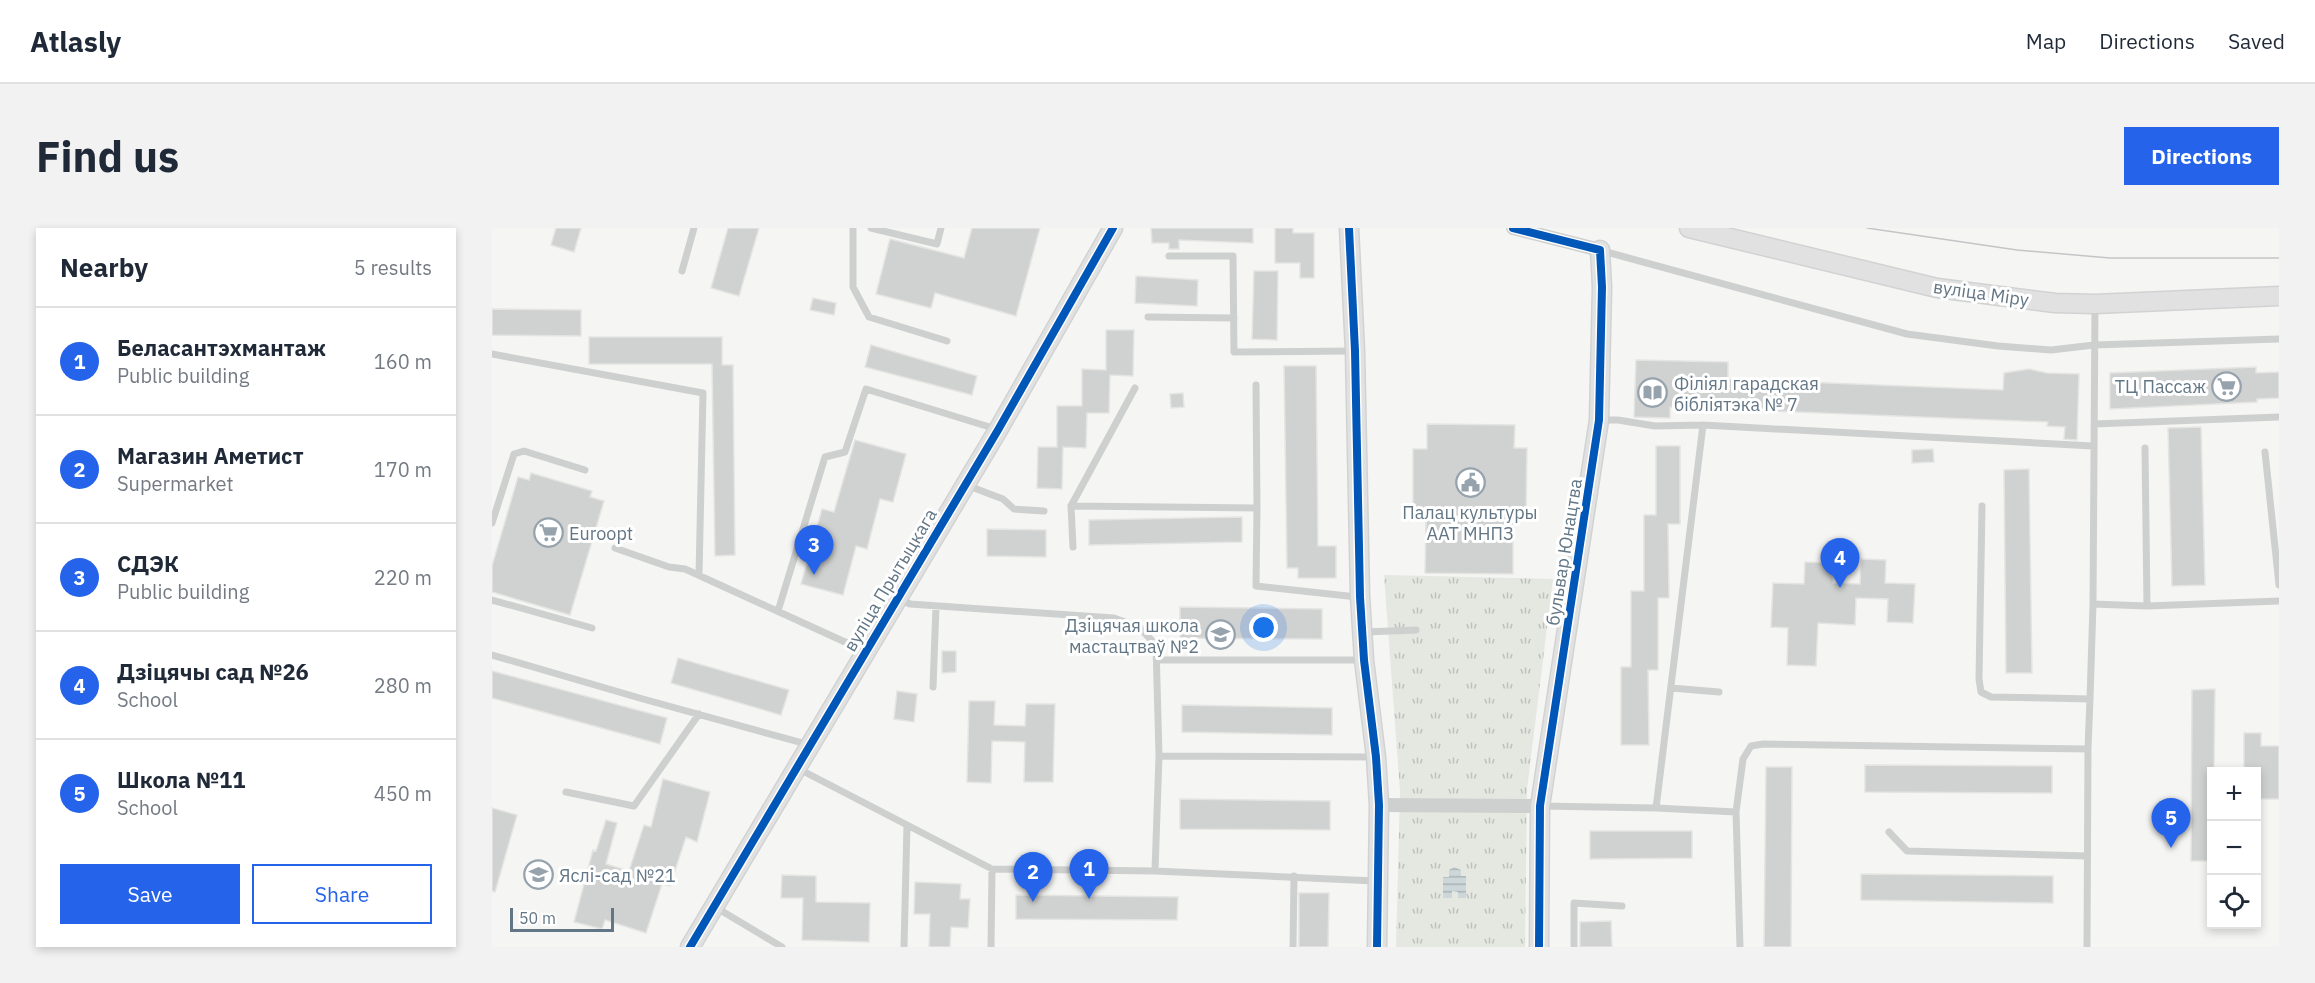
<!DOCTYPE html>
<meta charset="utf-8">
<style>
body{margin:0;font-family:"IBM Plex Sans",sans-serif;background:#f2f2f3;color:#1f2937}
.controls{position:absolute;right:18px;bottom:18px;display:grid;overflow:hidden;border-radius:0px;box-shadow:0 3px 9px #0003}
.controls button{width:54px;height:54px;display:grid;place-items:center;padding:0;border:0;border-bottom:2px solid #e0e1e3;background:#fff;color:#1f2937;font:30px sans-serif}
.scale{position:absolute;left:18px;bottom:15px;width:104px;box-sizing:border-box;padding-left:6px;border:3px solid #637685;border-top:0;font-size:16px;line-height:21px;white-space:nowrap;color:#637685;-webkit-text-stroke:4px #fff;paint-order:stroke}
.you{position:absolute;left:772px;top:400px;width:21px;height:21px;margin:-15px;border:4px solid #fff;border-radius:50%;background:#1a73e8;box-shadow:0 0 0 9px #1a73e833}
.badge{display:grid;place-items:center;width:39px;height:39px;border-radius:50%;background:#2563eb;color:#fff;font-size:20px;font-weight:700}
.pin{position:absolute;translate:-50% -50px;filter:drop-shadow(0 2px 3px #0008)}
.pin::after{content:'';position:absolute;top:32px;width:21px;height:18px;background:inherit;clip-path:polygon(0 0,100% 0,50% 100%)}
.list{margin:0;padding:0;list-style:none}
h2{display:flex;justify-content:space-between;align-items:center;height:78px;margin:0;padding:0 24px;font-size:26px}
h2 small{font-size:20px;font-weight:400;color:#747a83}
.list li{display:grid;grid-template-columns:39px 1fr auto;gap:18px;align-items:center;box-sizing:border-box;height:108px;padding:0 24px;border-top:2px solid #e0e1e3}
.list b{display:block;font-size:22px;white-space:nowrap}
.list p{margin:0;font-size:20px;white-space:nowrap;color:#747a83}
.list em{font-size:20px;font-style:normal;color:#747a83}
.actions{display:flex;gap:12px;padding:18px 24px}
.actions a{flex:1;padding:14px 0;border:2px solid #2563eb;border-radius:0px;text-align:center;font-size:21px;color:#2563eb}
.actions .main{background:#2563eb;color:#fff}
.icon{flex:none;width:33px;height:33px;fill:none;stroke:currentColor;stroke-width:2;stroke-linecap:round;stroke-linejoin:round}
.map{position:relative;flex:none;width:1787px;height:719px;overflow:hidden;border-radius:0px}
header{display:flex;align-items:center;gap:36px;box-sizing:border-box;height:84px;padding:0 30px;background:#fff;border-bottom:2px solid #e0e1e3}
header strong{font-size:28px}
nav{display:flex;gap:33px;margin-inline-start:auto;font-size:21px}
.intro{display:flex;align-items:center;justify-content:space-between;box-sizing:border-box;height:144px;padding:0 36px}
h1{margin:0;font-size:42px}
.button{padding:15px 27px;border-radius:0px;background:#2563eb;color:#fff;font-size:21px;font-weight:700}
main{display:flex;gap:36px;padding:0 36px}
aside{flex:1;background:#fff;border-radius:0px;box-shadow:0 3px 9px #0003}
.map>svg:first-child{display:block}
</style>
<header>
<strong>Atlasly</strong>
<nav><a>Map</a><a>Directions</a><a>Saved</a></nav>
</header>
<div class="intro"><h1>Find us</h1><a class="button">Directions</a></div>
<main>
<aside>
<h2>Nearby<small>5 results</small></h2>
<ul class="list">
<li><span class="badge">1</span><div><b>Беласантэхмантаж</b><p>Public building</p></div><em>160 m</em></li>
<li><span class="badge">2</span><div><b>Магазин Аметист</b><p>Supermarket</p></div><em>170 m</em></li>
<li><span class="badge">3</span><div><b>СДЭК</b><p>Public building</p></div><em>220 m</em></li>
<li><span class="badge">4</span><div><b>Дзіцячы сад №26</b><p>School</p></div><em>280 m</em></li>
<li><span class="badge">5</span><div><b>Школа №11</b><p>School</p></div><em>450 m</em></li>
</ul>
<div class="actions"><a class="main">Save</a><a>Share</a></div>
</aside>
<div class="map">
<svg width="1787" height="719" viewBox="0 0 1787 719">
<defs>
<pattern id="park-tufts" width="24" height="20" patternUnits="userSpaceOnUse" patternTransform="scale(1.5)"><rect width="24" height="20" fill="#e4e8e1"/><path d="M3 7l-1-3M5 7V3M7 7l1-3M15 17l-1-3M17 17v-4M19 17l1-3" fill="none" stroke="#bcc1bc"/></pattern>
<pattern id="water-rules" width="6" height="5" patternUnits="userSpaceOnUse" patternTransform="scale(1.5)"><rect width="6" height="5" fill="#cdd6d8"/><path d="M0 2.5h6" fill="none" stroke="#aab2b5"/></pattern>
</defs>
<rect width="100%" height="100%" fill="#f5f5f3"/>
<path fill="url(#park-tufts)" d="M892,347L1061,351L1035,561L1033,719H904L908,563Z"/>
<path fill="url(#water-rules)" d="M962,639L969,642V648H974V670H966V664L960,663V670H951V649H957V642Z"/>
<path fill="#d0d1d1" stroke="#e4e4e3" stroke-width="1.5" d="M64,0H89L82,24L59,17Z
M236,0H267L247,68L219,60Z
M480,0H548L524,88L443,65L439,80L384,66L398,11L472,30Z
M659,0H761V15L687,12V21H677V15H660Z
M783,0H801V5H822V50H808V35H783Z
M762,43H786L785,112L760,111Z
M644,48L706,52L705,78L643,75Z
M321,70L344,75L342,87L318,82Z
M0,81L89,82V108L0,107Z
M614,102H642L641,148L618,147L617,185H595L594,220L571,219L570,261L545,260L546,219H565V178H590V141L614,142Z
M97,109H230V137H241L243,327L223,328L220,136H97Z
M379,117L485,148L480,167L373,139Z
M1144,132L1236,134V151L1511,162L1512,145L1537,141L1555,145L1587,146L1585,212L1572,211L1573,199L1555,198L1556,194L1178,179V190L1142,189Z
M792,138H824L826,318H844V350H806V340H795Z
M1764,139V145L1787,144V170L1765,171V174L1618,181V145Z
M691,165L692,179L679,180L678,166Z
M935,196L1023,197L1022,220H1035L1034,290H1021V346L933,345L934,290L921,289V221H935Z
M1709,199L1713,357L1680,358L1676,200Z
M363,212L414,226L401,274L388,271L375,321L364,318L351,367L309,356L330,281L342,284Z
M1164,218H1188V296H1176L1177,370H1166V442H1156L1157,517H1129V439H1139V363H1152V287H1164Z
M1441,221L1442,234L1420,235V222Z
M1537,241L1540,445H1514L1512,242Z
M39,245L100,263L98,269L112,273L78,387L0,364V338L26,249L37,252Z
M750,289V314L597,317V292Z
M495,301L554,302V329L495,328Z
M1369,331L1394,332L1393,355L1423,356L1421,395L1395,394L1396,371L1364,370L1363,397L1326,395L1324,438L1295,437L1296,400L1279,399L1281,355L1312,356L1313,334L1342,335L1341,355L1368,356Z
M688,379L830,381V411L688,410Z
M450,423H464V444L450,445Z
M186,430L297,462L289,487L179,455Z
M0,443L175,490L168,516L0,470Z
M1723,461L1722,543H1719V633H1699L1700,462Z
M405,463L425,466L422,494L402,491Z
M477,473H503L502,497L533,498L534,476H563L561,554H532L533,514L500,513L499,555L475,554Z
M690,477L840,480V507L690,504Z
M1752,505H1769V518H1787V571H1764V543H1752Z
M1373,537L1560,538V565L1373,564Z
M1274,539H1300L1299,719H1272Z
M171,551L218,564L205,614L194,609L178,658L170,656L154,705L113,692L110,701L82,694L101,622L104,623L114,592L125,595L114,636L137,643L152,597L159,599Z
M688,571L838,573V602L688,601Z
M0,580L25,587L3,664L0,663Z
M1098,603H1200V630L1098,631Z
M1369,646L1561,648V675L1369,672Z
M290,647L324,648V674L378,675L377,714L310,712L311,670H289Z
M423,654L469,656L468,671H478L476,700L459,699L458,719H437L438,686H422Z
M807,665H837L836,719H807Z
M524,667L686,669L685,692L524,691Z
M1119,693L1120,719H1088V694Z"/>
<g fill="none" stroke-linecap="round" stroke-linejoin="round">
<defs>
<path id="secondary" d="M857,0L863,123L868,369L872,432L884,529L887,577L885,719
M1197,0L1445,60L1563,75L1603,76L1787,68
M198,719L506,202L621,0
M1047,719L1048,578L1107,192L1110,59L1108,22"/>
</defs>
<use href="#secondary" stroke="#d1d3d3" stroke-width="21"/>
<path stroke="#ced0d0" stroke-width="7" d="M361,0V59L377,89L455,113
M379,0L445,16L449,0
M1111,23L1415,106L1506,118L1559,122L1602,117L1787,111
M677,28H741L742,124L861,123
M190,43L202,0
M656,89L742,90
M0,126L211,165L207,347
M764,157L765,280
M1109,192H1126L1163,198L1211,197L1601,218
M1602,196L1787,189
M1653,220L1655,378
M1773,224L1787,357
M474,257L511,271L522,281L552,283
M579,278L643,160
M1490,278L1487,451L1489,464L1499,469L1598,471L1601,376L1603,77
M0,295L22,226L32,223L93,242
M581,319L579,278L765,280L764,358L865,369
M123,320L177,339L193,341L353,414L375,420
M406,370L418,376L622,390L647,399L664,417L667,528L663,643
M0,372L100,400
M1601,376L1655,378L1787,373
M286,383L333,229L353,224L374,161L504,201
M873,404L924,402
M0,427L151,471L318,517
M665,432H870
M441,459L444,378
M1179,460L1227,464
M667,528L883,529
M307,541L500,641L663,643L883,653
M74,564L142,578L207,486
M1048,578L1164,580L1211,197
M1164,580L1244,584L1251,531L1259,518L1271,516L1596,521L1598,471
M1244,584L1248,719
M1397,604L1415,623L1595,628
M223,679L290,719
M412,719L415,597
M499,719L500,641
M801,719L802,648
M1082,719V675L1130,678
M1595,719L1596,521"/>
<path stroke="#ced0d0" stroke-width="14" d="M1021,0L1108,22
M887,577L1048,578"/>
<use href="#secondary" stroke="#e1e1e2" stroke-width="18"/>
<path stroke="#c4c5c6" stroke-width="1.5" d="M1375,0L1525,22L1618,30H1787"/>
<defs>
<path id="cycleway" d="M857,0L863,123L868,369L872,432L884,529L887,577L885,719
M1021,0L1108,22L1110,59L1107,192L1048,578L1047,719
M198,719L506,202L621,0"/>
</defs>
<use href="#cycleway" stroke="#fff" stroke-width="11"/>
<use href="#cycleway" stroke="#0057b8" stroke-width="8"/>
</g>
<defs>
<symbol id="supermarket-ring" viewBox="-11 -11 22 22"><circle r="9.5" fill="#fff" stroke="#96a2ac" stroke-width="1.5"/><path d="M-6-5.5h2.5l.6 2H6L4.5 2H-2.5L-4.4-4H-6ZM-1.5 3.2a1.3 1.3 0 1 0 .1 0ZM3 3.2a1.3 1.3 0 1 0 .1 0Z" fill="#96a2ac"/></symbol>
<symbol id="library-ring" viewBox="-11 -11 22 22"><circle r="9.5" fill="#fff" stroke="#96a2ac" stroke-width="1.5"/><path d="M-6-4Q-3-5.5-.7-3.5V5Q-3 3-6 4ZM6-4Q3-5.5 .7-3.5V5Q3 3 6 4Z" fill="#96a2ac"/></symbol>
<symbol id="civic-ring" viewBox="-11 -11 22 22"><circle r="9.5" fill="#fff" stroke="#96a2ac" stroke-width="1.5"/><path d="M-.6-6.5H3V-4.5H.6V-3L4-1V1h2V6H-6V1h2V-1L-.6-3ZM-1.2 2.5V6h2.4V2.5Z" fill="#96a2ac"/></symbol>
<symbol id="school-ring" viewBox="-11 -11 22 22"><circle r="9.5" fill="#fff" stroke="#96a2ac" stroke-width="1.5"/><path d="M0-5L7-2L0 1L-7-2ZM-4 1L0 2.5L4 1V4Q0 6-4 4Z" fill="#96a2ac"/></symbol>
</defs>
<g fill-rule="evenodd">
<use href="#supermarket-ring" x="1718" y="142" width="33" height="33"/>
<use href="#library-ring" x="1144" y="148" width="33" height="33"/>
<use href="#civic-ring" x="962" y="238" width="33" height="33"/>
<use href="#supermarket-ring" x="40" y="288" width="33" height="33"/>
<use href="#school-ring" x="712" y="390" width="33" height="33"/>
<use href="#school-ring" x="30" y="630" width="33" height="33"/>
</g>
<g text-anchor="middle" dominant-baseline="central" stroke-width="6" stroke-linejoin="round" paint-order="stroke">
<g font-size="18" fill="#637685" stroke="#fff">
<text transform="translate(1489 65) rotate(8)">вуліца Міру</text>
<text transform="translate(1072 324) rotate(-81)">бульвар Юнацтва</text>
<text transform="translate(398 352) rotate(-59)">вуліца Прытыцкага</text>
</g>
<g font-size="18" fill="#637685" stroke="#fff" text-anchor="start">
<text x="1182" y="155">Філіял гарадская<tspan x="1182" dy="21">бібліятэка № 7</tspan></text>
<text x="1714" y="158" text-anchor="end">ТЦ Пассаж</text>
<text x="978" y="284" text-anchor="middle">Палац культуры<tspan x="978" dy="21">ААТ МНПЗ</tspan></text>
<text x="77" y="305">Euroopt</text>
<text x="707" y="397" text-anchor="end">Дзіцячая школа<tspan x="707" dy="21">мастацтваў №2</tspan></text>
<text x="67" y="647">Яслі-сад №21</text>
</g>
</g>
</svg>
<div class="controls">
<button>+</button>
<button>−</button>
<button><svg class="icon" aria-label="locate" viewBox="0 0 24 24"><circle cx="12" cy="12" r="6"/><path d="M12 2v4M12 18v4M2 12h4M18 12h4"/></svg></button>
</div>
<div class="scale">50 m</div>
<div class="you"></div>
<div class="pin badge" style="left:597px;top:671px">1</div>
<div class="pin badge" style="left:541px;top:674px">2</div>
<div class="pin badge" style="left:322px;top:347px">3</div>
<div class="pin badge" style="left:1348px;top:360px">4</div>
<div class="pin badge" style="left:1679px;top:620px">5</div>
</div>
</main>
